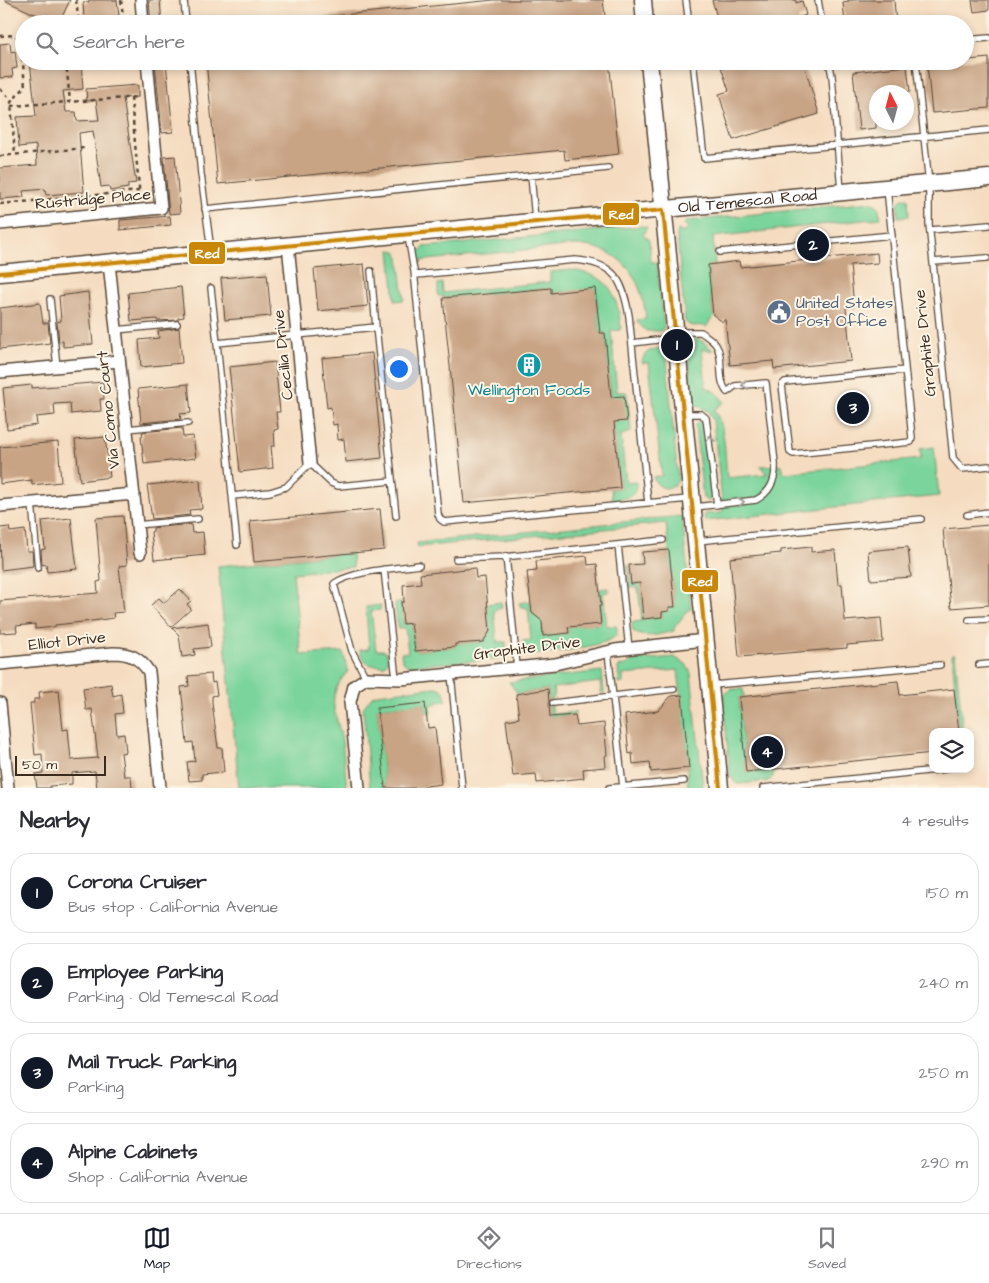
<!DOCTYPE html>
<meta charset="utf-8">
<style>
body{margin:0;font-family:"Architects Daughter",sans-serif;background:#f2f2f3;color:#2b2b33}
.controls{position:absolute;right:15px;bottom:15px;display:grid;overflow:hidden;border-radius:10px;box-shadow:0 2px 8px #0003}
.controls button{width:45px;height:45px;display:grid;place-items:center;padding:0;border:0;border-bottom:1px solid #e1e1e2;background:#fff;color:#2b2b33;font:25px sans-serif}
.compass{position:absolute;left:869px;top:85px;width:45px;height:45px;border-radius:50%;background:#fff;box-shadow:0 2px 8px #0003;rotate:354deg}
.scale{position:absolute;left:15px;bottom:12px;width:91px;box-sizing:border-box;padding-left:5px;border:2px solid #3b2a1e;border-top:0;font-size:14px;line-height:18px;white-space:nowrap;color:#3b2a1e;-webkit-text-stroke:4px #fcf5e5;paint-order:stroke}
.you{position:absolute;left:398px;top:368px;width:18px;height:18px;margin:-12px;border:4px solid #fff;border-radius:50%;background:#1a73e8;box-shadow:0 0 0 8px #1a73e833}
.badge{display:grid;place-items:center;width:32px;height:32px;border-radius:50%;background:#111827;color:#fff;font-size:16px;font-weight:700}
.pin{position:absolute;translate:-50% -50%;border:2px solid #fff;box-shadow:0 1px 5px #0006}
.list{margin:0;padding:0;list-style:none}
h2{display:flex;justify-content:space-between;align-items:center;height:65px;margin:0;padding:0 20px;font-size:21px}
h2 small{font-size:16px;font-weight:400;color:#7c7c81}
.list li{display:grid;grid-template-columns:32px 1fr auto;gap:15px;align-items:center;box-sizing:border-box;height:80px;margin:0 10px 10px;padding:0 10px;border:1px solid #e1e1e2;border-radius:20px}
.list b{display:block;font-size:19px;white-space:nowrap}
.list p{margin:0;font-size:16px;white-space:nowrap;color:#7c7c81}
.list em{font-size:16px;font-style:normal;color:#7c7c81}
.icon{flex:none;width:28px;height:28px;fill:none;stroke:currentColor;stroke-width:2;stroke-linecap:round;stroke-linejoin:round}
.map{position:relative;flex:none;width:989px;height:788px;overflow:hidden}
.search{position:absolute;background:#fff;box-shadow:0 2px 8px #0003;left:15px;right:15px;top:15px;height:55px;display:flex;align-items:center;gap:12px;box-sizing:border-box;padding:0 18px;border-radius:28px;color:#7c7c81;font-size:19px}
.sheet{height:425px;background:#fff}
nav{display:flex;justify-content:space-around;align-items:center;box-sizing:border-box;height:70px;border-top:1px solid #e1e1e2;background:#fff;font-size:14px;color:#7c7c81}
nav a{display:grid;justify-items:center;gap:2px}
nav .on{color:#111827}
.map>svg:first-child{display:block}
</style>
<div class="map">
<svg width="989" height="788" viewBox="0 0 989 788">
<rect width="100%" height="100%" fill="#fcf5e5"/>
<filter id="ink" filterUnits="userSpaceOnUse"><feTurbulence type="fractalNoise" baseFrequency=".02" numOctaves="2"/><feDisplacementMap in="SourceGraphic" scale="10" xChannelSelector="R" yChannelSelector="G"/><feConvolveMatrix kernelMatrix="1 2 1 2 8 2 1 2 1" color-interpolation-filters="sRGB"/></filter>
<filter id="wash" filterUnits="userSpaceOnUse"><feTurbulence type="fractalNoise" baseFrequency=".0096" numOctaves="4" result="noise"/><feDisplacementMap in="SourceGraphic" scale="20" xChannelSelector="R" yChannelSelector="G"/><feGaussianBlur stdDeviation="1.12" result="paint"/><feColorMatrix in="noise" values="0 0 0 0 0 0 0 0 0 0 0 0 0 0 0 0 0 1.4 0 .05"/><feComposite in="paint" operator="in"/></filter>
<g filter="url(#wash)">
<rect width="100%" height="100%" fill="#f5dcc0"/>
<path fill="#7ad49b" stroke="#5a7f5c" d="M908,198L909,216L898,217V203L902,199Z
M871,202L878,206L881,218L713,237L715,264L708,265L713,315L714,316L706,327C698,323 691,330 685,321L677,236L678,230L684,233L688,228L684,224L687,221Z
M642,226L647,227L643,235L649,240L651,262H657L664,328L660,331H646L638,323L637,320L646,319C642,275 620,246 574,245L418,261V253L424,247Z
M390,250L396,251L399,257L404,300L395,301Z
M572,270C610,276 616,291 621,327L620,330L611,331L617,392H626L627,394L631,432L621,435L626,483L636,482C637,499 625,498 612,500L611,489L620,488L605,333H600L595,289L551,293L550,288L443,298V296H438V284L442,283L443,293L550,282V272Z
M695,336L712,349V351L702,348L706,387L717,393L724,402L714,410C726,425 725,459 727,478L767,474L760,466L782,465L784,473L921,459L920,449L934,447L939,496L705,521L704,514L721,513L723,510L713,420L708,411L693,403L688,349L696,348Z
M662,348L666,351L678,480C672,493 657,489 653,477L662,476L649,363H642C643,352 651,349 662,348Z
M699,421L705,424L712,497L709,501L703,498L695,425Z
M682,516L691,609L688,610L674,628V631C661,634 644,640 633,631L632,626L633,622L642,621L638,588L629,587L627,565H629L631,584L640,583L644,619L662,617V612L669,607H675L666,523L418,547L417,543Z
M352,553L353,567L293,573L301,655L343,652L348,671C324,698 336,710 342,741C344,756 345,772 347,788H239L218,566Z
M608,588L610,590L608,592L603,593L607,626H616L617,628C617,632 617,635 613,638C602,646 550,654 535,654C531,654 528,653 524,650L522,641L531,640L528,608L521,607L519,603L530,601L532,613L542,621L543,636L568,633V627L594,623V625L601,624L599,589Z
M401,602L403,624L411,623L415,651L455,647V644L483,642L490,631L487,604L501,602L502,608L494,610L497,642H506C507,650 506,656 497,659L407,666L402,660L401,653L408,652L405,628L398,629L395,604Z
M381,605L380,610L371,611L376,650H383L387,653L388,661L384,666C370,665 363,666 360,650L369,649L366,607Z
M952,654H955L963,732H959Z
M674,657L686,664L691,673L703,788H688L687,768H689L678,670L623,675V683L619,684L618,667L628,664L632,661Z
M602,671L604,693L601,692L600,682L553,688L554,697L551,699L553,714L575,712V715L550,717L548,689L518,694L509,682Z
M435,687C444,688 445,693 446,701L436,702V704L431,705L432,712L426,713L425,703L377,708L385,788H370L363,708L372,696L377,694Z
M731,689H743L744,697L739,698L746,772L773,769V777L768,781L739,784L735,783L730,775L723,698L724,694Z"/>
<g id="blocks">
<path fill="#c8a384" d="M4,0H70L61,19L55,16L52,22Z
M89,0H117L120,24H90V18H84L83,3L89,2Z
M149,0H160L162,24H151Z
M494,0H603L606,24H323L322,17Z
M712,0H796V3L802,1L806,15L798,18L800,24H767L765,20L753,24H719Z
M848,0H894L896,24H845L843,3L848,2Z
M972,0H989V10L974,12Z
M10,43L11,52L15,51L17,68L12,69L13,77L0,78V44Z
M989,58V108L932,113L927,64Z
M30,61H81L83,89L63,91L66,112H76L77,121L99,120L96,100L87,101L86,89L138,85V97L123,98L136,183L128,184V188L110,191L109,186L101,187L93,131L79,133L84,192L46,195L45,189L23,191L24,197L0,199V168L37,165L36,145L19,147L17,117L36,116Z
M206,61H609L619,154L565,160L564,150L218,184Z
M719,61H803L819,114L733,140L719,94L729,91Z
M166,62L173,132L162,133L155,63Z
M907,66L910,92H876V128L859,130L853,72Z
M175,156L180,213L169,214L164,157Z
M170,216L171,225L120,230V220Z
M877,253L878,263L850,265L854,307L846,308L851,361L774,369L773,361L730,365L725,319L723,322L713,315L708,265L739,261L740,267Z
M364,264L368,306L318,311L314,269Z
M267,274L271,316L225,320L221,278Z
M181,287L184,317L178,318V320L157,321V319L131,321L128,293Z
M551,288V293L595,288L600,333H605L611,397L624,396L627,421L614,422L620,488L464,503L443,298Z
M88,292L93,344L63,347V341L59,342L57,322L61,321L59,296Z
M40,303L43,323H48L50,343L0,349V308Z
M179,328L182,363L141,367L139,340L159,338L158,331Z
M372,353L382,458L346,462L344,439L338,440L337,424L333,425L331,407L327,408L322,358Z
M275,362L280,412H276L278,429L274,430L275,446H271L273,468L240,472L229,367Z
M103,382L104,399H100L101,411L71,414L70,403L54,404L55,415L36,417L37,425L7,429L3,388L32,385V388Z
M188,384L191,413L180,414L181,419L141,423L138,389Z
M182,428L183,437L193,436L196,458L144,464L141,436H143L142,432Z
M105,437L110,477L80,481L75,440Z
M58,442L61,482L32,485V480L0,484V447Z
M200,480L202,509L189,510L190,515L152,519L147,485Z
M380,509L384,550L254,562L250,521Z
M123,516L127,565L119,566L124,612L113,613L114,618L92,621L55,625V627L35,629V624L16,626L17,632L0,633V601L98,593L97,582L101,581L96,518Z
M71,518L77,569L47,572L46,564L42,565L41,550L45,549L42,521Z
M191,524L192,533L203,532L205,555L154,560L151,532L153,531V528Z
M989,525V605L951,608L943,529Z
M9,527L10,532L25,530L27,551H32L33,566L1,570L0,528Z
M811,547V552L835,550L838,584H842L845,621L881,618L883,642L847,645V648L739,657L730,558L781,553V550Z
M908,547L911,577L871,580L868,551Z
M669,550L675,607H669V611L662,612V617L643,619L640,583L631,584L629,565L643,564L642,552Z
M587,556L588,565L597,564L601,606H599L601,624L568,627L569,633L543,636L542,621L532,613L527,572L537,571L536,561Z
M475,568L476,578L485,577L490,631L483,642L455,644V647L415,651L411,623L403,624L401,602H404L403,585L421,583L420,574Z
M180,589L191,601L187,604L191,609L171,627L151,605L159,598L164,603Z
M208,623L211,647L194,649L195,655L182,657L179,635L172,628Z
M211,674L212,683L215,682L217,695L212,696V703L218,748H222L224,772L202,774V780L189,781L187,762L195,761L193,742L187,743L181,687L189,686L188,676Z
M898,681L900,695L954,689L959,732H933V753L746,772L739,697Z
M111,684L113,696L121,694L123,713L115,714L117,735L124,734L126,752L121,753L124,776H131L132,788H97L95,771L72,773V784L50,786V788H37L35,774L43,773L42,754L35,755L30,703H34V699H40L39,692L59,690L63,730L68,729L71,760L98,758L92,709L86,710L83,688Z
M548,689L550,717L575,715L577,726L604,723L607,755L605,756L606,767L583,769L584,778L537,783L536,774L513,776L506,720L519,718L516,694Z
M682,695L689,768L651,772L650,762L633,764L632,753L629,754L625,715L658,711L671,696Z
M425,703L428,728L435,727L441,784L426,786L427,788H385L377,708Z"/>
</g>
</g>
<g filter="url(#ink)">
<use href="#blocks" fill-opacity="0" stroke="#574536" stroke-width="1"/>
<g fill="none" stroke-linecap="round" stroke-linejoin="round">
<defs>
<path id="lane" d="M184,0L186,24
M686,0L689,24
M818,0L822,24
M965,40L989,38
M190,61L201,174L211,251
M693,61L704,158L989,130
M829,61L832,76L841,191
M916,61L929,184V224L953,458L962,469L989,466
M531,176L535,219
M887,188L912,438L911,442L793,454L790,452L782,385L785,382L905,370
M205,209L608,168
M930,230L989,225
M408,236L414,271L416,275L575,260C615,263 623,280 629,316L648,503
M720,252L892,235
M933,262L987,258
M371,271L376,327
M414,271L438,514L440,519L444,522L689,499
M211,288L217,343
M50,299L57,367
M116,330L177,324
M678,332H701C706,336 713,340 716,345C725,358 716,378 727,392L735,386L766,383L775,463C776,480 771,492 756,500L695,507
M632,343L674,338
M685,414H701L706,418L717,505
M127,429L188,423
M233,496L270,492L286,487L310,463L331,483L338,486L392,481
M32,503L38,568
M967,515L989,512
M137,525L198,519
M697,541L921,519
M237,545L217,343L376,327L396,516
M618,545L629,649
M506,556L517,667
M456,559L504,557L663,540
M384,569L396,679
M969,620L989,619
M608,652L623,787
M979,665L989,664
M451,674L462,788
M366,678L352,651L334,584C350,571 398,568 419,565
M713,685L940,665
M553,703L674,689
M609,788L684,781
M763,788L947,769"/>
<path id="street" d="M141,0L143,24
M0,224L161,208L147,61
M288,245L310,463
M109,263L140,553
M0,372L119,361
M0,506L134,494
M0,664L113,653C130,653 140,658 149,672L160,788
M0,703L8,788
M359,788L350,702L354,686L366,678L401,679L555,664L615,650L705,640"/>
<g id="secondary">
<path d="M643,0L645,24"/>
<path d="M649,61L720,788"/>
<path id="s1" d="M0,273L989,178"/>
</g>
</defs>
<use href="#lane" stroke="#574536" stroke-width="8"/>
<use href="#street" stroke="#574536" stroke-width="14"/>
<use href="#secondary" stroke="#574536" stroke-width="19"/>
<path stroke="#574536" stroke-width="2.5" stroke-dasharray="4 4" stroke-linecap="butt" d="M76,0L79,24
M121,0L124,23
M115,24L132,22
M0,36L14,35L21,40L25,87L11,102L15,155
M18,38L24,31
M66,61L70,102
M0,89L12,101
M131,98L140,199
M11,106L139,97
M0,156L85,148
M0,204L139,191"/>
<use href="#lane" stroke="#fff" stroke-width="5.5"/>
<use href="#street" stroke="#fff" stroke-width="11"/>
<use href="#secondary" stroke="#fff" stroke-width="16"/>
<defs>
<path id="bus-1" d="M0,273L663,210L720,788"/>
</defs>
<use href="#bus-1" stroke="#fcf5e5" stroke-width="8"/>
<use href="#bus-1" stroke="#c88708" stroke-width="4"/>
</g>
<defs><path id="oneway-chevron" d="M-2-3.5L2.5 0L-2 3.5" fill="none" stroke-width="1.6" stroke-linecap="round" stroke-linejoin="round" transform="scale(1.25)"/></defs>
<g stroke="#a79f9a">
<use href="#oneway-chevron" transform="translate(745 385) rotate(171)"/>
<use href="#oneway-chevron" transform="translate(710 439) rotate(-96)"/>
<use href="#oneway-chevron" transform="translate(741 502) rotate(-6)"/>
</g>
</g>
<defs>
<symbol id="civic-disc" viewBox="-11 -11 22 22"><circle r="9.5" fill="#5c6f8a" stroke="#fcf5e5"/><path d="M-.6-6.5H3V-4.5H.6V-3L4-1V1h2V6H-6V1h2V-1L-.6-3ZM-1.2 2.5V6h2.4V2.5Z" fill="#fff"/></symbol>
<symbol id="building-disc" viewBox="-11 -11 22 22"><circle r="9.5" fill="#0f9aa8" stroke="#fcf5e5"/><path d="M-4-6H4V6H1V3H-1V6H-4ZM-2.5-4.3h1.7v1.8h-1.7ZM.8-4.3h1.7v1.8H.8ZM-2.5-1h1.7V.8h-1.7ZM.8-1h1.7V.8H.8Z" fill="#fff"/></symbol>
</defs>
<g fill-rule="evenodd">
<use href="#civic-disc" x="765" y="298" width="28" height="28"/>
<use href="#building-disc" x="515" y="351" width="28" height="28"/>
</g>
<g text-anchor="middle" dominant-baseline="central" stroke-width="4" stroke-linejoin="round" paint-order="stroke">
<g font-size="16" fill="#3b2a1e" stroke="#fcf5e5">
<text transform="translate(93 199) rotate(-5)">Rustridge Place</text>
<text stroke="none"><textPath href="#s1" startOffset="751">Old Temescal Road</textPath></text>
<text transform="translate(925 343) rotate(-96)">Graphite Drive</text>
<text transform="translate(283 355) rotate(-96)">Cecilia Drive</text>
<text transform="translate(108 410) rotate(-96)">Via Como Court</text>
<text transform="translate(67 641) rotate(-6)">Elliot Drive</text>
<text transform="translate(527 648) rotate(-7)">Graphite Drive</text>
</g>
<g font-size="16" fill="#4e5e75" stroke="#fcf5e5" text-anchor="start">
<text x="796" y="303">United States<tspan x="796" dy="18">Post Office</tspan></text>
</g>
<g font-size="16" fill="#0d838f" stroke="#fcf5e5">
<text x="529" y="390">Wellington Foods</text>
</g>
</g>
<g stroke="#fcf5e5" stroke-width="2">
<rect x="602" y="202" width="38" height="24" rx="5" fill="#c88708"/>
<rect x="188" y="241" width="38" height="24" rx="5" fill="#c88708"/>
<rect x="681" y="569" width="38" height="24" rx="5" fill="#c88708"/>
</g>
<g font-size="14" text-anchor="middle" font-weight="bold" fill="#fff">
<text x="621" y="219">Red</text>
<text x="207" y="258">Red</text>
<text x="700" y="586">Red</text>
</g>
</svg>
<div class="controls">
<button><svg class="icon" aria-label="layers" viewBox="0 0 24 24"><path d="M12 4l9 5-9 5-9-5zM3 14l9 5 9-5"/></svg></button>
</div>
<svg class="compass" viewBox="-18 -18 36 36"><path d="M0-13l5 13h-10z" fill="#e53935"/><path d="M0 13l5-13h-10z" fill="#7c7c81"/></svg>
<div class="scale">50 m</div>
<div class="you"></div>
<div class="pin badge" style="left:677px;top:345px">1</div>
<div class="pin badge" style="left:813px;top:245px">2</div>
<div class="pin badge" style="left:853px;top:408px">3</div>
<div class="pin badge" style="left:767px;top:752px">4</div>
<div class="search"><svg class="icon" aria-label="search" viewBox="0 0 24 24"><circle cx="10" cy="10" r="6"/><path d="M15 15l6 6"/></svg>Search here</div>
</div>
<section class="sheet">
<h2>Nearby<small>4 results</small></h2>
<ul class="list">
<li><span class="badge">1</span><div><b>Corona Cruiser</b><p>Bus stop · California Avenue</p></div><em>150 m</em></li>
<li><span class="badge">2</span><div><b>Employee Parking</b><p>Parking · Old Temescal Road</p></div><em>240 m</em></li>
<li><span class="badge">3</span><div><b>Mail Truck Parking</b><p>Parking</p></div><em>250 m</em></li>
<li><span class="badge">4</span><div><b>Alpine Cabinets</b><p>Shop · California Avenue</p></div><em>290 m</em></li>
</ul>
</section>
<nav>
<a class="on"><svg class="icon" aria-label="map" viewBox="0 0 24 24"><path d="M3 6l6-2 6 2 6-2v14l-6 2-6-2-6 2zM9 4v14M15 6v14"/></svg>Map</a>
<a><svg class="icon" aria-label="directions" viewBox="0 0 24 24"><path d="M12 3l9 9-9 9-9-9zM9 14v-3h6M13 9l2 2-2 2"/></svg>Directions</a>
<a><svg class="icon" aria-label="saved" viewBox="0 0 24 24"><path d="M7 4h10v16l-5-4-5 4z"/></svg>Saved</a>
</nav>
